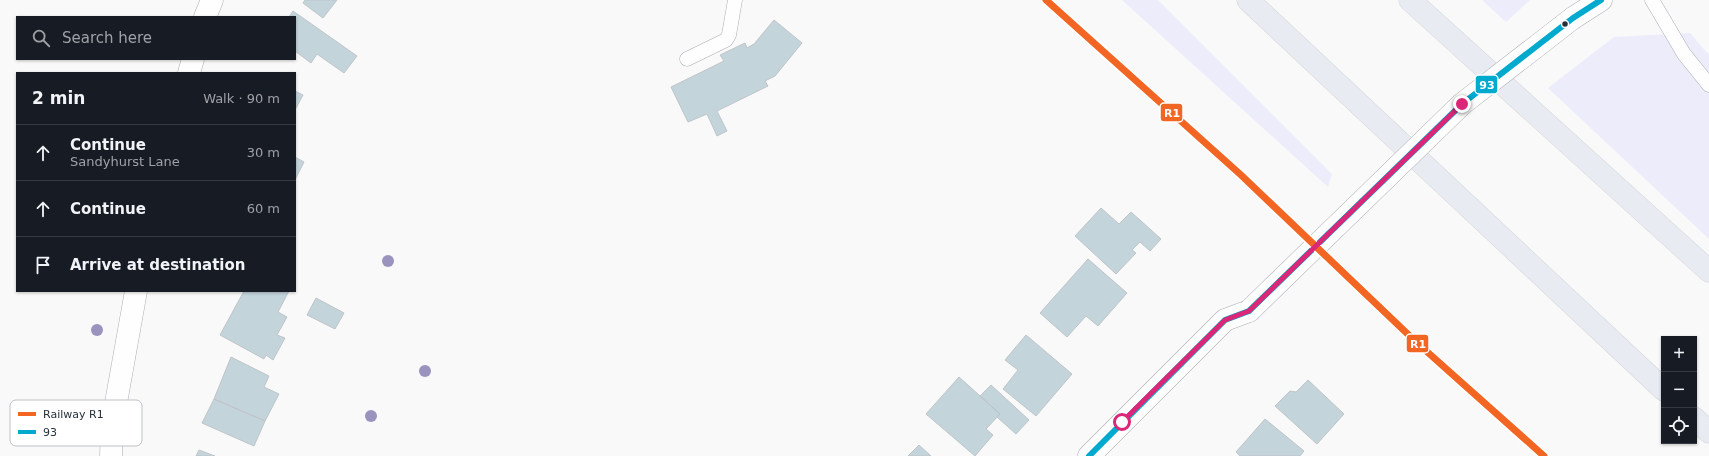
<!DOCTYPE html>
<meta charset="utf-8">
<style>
body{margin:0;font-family:"DejaVu Sans",sans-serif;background:#20242c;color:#f1f3f6}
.controls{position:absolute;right:12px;bottom:12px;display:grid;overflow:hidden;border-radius:0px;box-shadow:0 1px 3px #0004}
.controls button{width:36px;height:36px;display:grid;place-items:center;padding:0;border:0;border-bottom:1px solid #363941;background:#171b24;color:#f1f3f6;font:20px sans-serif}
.stop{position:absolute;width:12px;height:12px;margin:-9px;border:3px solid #db2777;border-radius:50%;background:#fff}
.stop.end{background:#db2777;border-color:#fff;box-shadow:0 1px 4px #0008}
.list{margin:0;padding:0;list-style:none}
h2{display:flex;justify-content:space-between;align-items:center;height:52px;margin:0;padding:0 16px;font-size:17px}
h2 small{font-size:13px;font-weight:400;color:#9ea1a6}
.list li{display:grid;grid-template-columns:26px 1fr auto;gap:12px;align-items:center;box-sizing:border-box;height:56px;padding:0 16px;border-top:1px solid #363941}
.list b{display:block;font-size:15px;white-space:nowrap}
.list p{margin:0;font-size:13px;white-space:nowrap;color:#9ea1a6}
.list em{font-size:13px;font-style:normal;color:#9ea1a6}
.icon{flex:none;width:22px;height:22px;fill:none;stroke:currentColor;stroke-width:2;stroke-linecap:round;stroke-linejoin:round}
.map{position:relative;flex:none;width:1709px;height:456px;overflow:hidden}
.search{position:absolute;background:#171b24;box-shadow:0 1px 3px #0004;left:16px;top:16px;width:280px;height:44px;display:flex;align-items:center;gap:10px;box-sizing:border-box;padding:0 14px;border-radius:0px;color:#9ea1a6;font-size:15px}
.panel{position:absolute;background:#171b24;box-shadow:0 1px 3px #0004;left:16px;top:72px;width:280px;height:220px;border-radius:0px}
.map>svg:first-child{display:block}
</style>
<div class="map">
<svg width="1709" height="456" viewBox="0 0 1709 456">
<rect width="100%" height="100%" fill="#f9f9f9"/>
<path fill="#ececfb" d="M1122,0H1158L1332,174L1328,187Z
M1482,0H1530L1506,22Z
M1690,33L1709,55V239L1548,88L1614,37Z"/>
<path fill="#c4d4db" stroke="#bec5c9" d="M305,0H337L323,18L303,3Z
M293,11L357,56L344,73L317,54L311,63L295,51V17H289Z
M774,20L802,43L775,76L765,81L768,86L717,111L727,131L717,136L707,114L688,122L671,87L724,61L720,55L745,43L747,48L754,44Z
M295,91L303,95L295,110Z
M295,157L304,162L295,180Z
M1101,208L1119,224L1131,212L1161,239L1150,251L1140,242L1132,250L1136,253L1116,274L1075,236Z
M1088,259L1127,293L1098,326L1086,316L1067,337L1040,313Z
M244,291H289L278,312L287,317L277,335L285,338L273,360L266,355L264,359L220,335Z
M316,298L344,313L335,329L307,315Z
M1026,335L1072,374L1036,416L1003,389L1018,370L1005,360Z
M231,357L269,376L264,387L279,394L265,421L214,399Z
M959,377L1000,414L986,429L993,435L975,456L926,414Z
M1308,380L1344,414L1317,444L1275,406L1290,391L1296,392Z
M991,385L1029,420L1016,434L997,417L1000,414L980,396Z
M214,399L265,421L254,446L202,423Z
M1265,419L1304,451L1300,456H1240L1236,452Z
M919,445L931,456H908Z
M199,450L215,456H196Z"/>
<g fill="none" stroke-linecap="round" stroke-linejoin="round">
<defs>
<path id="service" d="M1652,0L1684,54L1709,85
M687,59L726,40L729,35L735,0"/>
<path id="minor" d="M205,17L212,0
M189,73L193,59
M111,456L112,425L136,291"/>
<path id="tertiary" d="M1573,18L1601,0
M1089,456L1225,320L1249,311"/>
<path id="motorway" d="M1248,0L1664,390
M1410,0L1709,271
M1694,418L1709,432"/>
</defs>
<use href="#service" stroke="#a9aeb2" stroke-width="15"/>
<use href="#minor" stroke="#a9aeb2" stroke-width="23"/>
<use href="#tertiary" stroke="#a9aeb2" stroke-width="23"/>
<use href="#motorway" stroke="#d5d7d9" stroke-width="23"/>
<use href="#service" stroke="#fefefe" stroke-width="14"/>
<use href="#minor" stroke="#fefefe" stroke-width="22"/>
<use href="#tertiary" stroke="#fefefe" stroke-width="22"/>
<use href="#motorway" stroke="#e8ebf2" stroke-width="22"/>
<defs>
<path id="tertiary-bridge" d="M1249,311L1462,104L1573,18"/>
</defs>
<use href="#tertiary-bridge" stroke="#a9aeb2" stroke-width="23" stroke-linecap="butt"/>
<use href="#tertiary-bridge" stroke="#fefefe" stroke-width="22"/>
<defs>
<path id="bus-1" d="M1089,456L1225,320L1249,311L1462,104L1573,18L1601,0"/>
</defs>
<use href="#bus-1" stroke="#fff" stroke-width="9"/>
<use href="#bus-1" stroke="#00a9ce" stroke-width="6"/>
<defs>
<path id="rail-1" d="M1046,0L1241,175L1415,341L1544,456"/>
</defs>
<use href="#rail-1" stroke="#fff" stroke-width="10"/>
<use href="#rail-1" stroke="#f26522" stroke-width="7"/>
</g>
<g fill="#9993be">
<circle cx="388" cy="261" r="6"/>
<circle cx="97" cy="330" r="6"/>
<circle cx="425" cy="371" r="6"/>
<circle cx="371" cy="416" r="6"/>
</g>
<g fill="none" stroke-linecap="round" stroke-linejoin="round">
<path stroke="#db2777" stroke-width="5" d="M1122,422L1225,320L1249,311L1462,104"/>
</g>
<circle fill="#25303a" stroke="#fff" stroke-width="1.5" cx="1565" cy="24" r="3.5"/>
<rect x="10" y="400" width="132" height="46" rx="6" fill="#fff" stroke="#bec1c4" stroke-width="1"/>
<rect x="18" y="412" width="18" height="4" fill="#f26522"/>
<rect x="18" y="430" width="18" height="4" fill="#00a9ce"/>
<g font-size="11" fill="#25303a">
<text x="43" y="418">Railway R1</text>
<text x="43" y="436">93</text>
</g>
<g stroke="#fff" stroke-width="1.5">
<rect x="1475" y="75" width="23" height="19" rx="4" fill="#00a9ce"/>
<rect x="1160" y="103" width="23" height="19" rx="4" fill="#f26522"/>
<rect x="1406" y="334" width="23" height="19" rx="4" fill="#f26522"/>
</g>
<g font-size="11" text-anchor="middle" font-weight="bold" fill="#fff">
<text x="1487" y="89">93</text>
<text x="1172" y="117">R1</text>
<text x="1418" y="348">R1</text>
</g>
</svg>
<div class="controls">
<button>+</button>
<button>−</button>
<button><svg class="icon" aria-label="locate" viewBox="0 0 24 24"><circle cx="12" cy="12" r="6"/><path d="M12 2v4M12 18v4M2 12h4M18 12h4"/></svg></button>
</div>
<div class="stop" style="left:1122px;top:422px"></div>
<div class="stop end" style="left:1462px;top:104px"></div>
<div class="search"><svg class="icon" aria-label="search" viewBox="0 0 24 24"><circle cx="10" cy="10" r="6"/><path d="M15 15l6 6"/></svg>Search here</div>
<section class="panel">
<h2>2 min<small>Walk · 90 m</small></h2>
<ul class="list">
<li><svg class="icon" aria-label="ahead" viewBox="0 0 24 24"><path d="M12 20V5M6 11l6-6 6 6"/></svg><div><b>Continue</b><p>Sandyhurst Lane</p></div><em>30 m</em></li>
<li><svg class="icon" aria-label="ahead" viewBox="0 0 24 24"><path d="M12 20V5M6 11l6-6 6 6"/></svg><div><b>Continue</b></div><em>60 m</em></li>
<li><svg class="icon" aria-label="arrive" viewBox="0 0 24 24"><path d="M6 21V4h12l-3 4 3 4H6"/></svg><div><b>Arrive at destination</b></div></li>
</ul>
</section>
</div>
